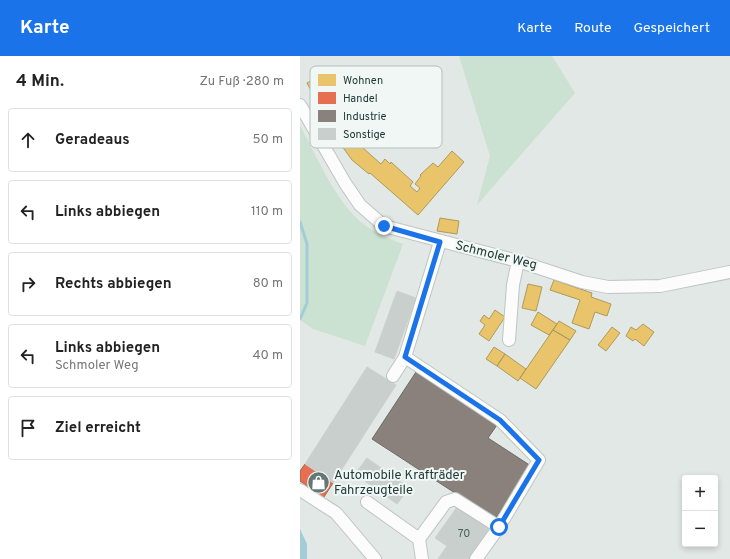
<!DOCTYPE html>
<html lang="de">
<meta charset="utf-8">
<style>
body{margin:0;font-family:Overpass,sans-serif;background:#f6f6f6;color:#222}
.controls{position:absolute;right:12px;bottom:12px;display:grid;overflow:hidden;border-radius:4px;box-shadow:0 2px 6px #0003}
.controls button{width:36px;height:36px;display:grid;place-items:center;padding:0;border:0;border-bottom:1px solid #e0e0e0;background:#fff;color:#222;font:20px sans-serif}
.stop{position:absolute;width:12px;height:12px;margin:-9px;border:3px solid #1a73e8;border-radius:50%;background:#fff}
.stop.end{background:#1a73e8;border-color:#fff;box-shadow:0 1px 4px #0008}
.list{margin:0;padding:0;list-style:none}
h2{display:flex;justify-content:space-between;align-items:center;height:52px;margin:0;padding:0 16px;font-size:17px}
h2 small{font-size:13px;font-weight:400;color:#767676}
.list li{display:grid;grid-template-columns:26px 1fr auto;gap:12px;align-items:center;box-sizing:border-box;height:64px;margin:0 8px 8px;padding:0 8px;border:1px solid #e0e0e0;border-radius:4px}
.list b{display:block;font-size:15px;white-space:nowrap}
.list p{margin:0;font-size:13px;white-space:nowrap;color:#767676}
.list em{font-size:13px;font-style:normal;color:#767676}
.icon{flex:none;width:22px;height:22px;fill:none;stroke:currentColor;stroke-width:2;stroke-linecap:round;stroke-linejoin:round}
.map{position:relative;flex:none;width:430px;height:503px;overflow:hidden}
header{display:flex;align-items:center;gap:24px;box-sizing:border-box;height:56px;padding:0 20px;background:#1a73e8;color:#fff}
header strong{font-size:19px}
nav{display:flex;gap:22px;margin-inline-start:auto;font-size:14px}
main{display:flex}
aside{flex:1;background:#fff}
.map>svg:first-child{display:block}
</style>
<header>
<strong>Karte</strong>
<nav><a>Karte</a><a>Route</a><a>Gespeichert</a></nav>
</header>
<main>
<aside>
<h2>4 Min.<small>Zu Fuß · 280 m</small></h2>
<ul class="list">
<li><svg class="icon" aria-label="ahead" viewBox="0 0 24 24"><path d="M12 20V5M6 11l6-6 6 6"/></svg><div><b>Geradeaus</b></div><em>50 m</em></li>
<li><svg class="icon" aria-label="left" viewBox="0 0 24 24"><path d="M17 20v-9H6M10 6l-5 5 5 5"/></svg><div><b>Links abbiegen</b></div><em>110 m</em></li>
<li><svg class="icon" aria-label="right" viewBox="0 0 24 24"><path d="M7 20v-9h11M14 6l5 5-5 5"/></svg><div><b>Rechts abbiegen</b></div><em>80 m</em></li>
<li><svg class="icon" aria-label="left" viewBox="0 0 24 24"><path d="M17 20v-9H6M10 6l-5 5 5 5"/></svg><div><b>Links abbiegen</b><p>Schmoler Weg</p></div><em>40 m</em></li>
<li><svg class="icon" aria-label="arrive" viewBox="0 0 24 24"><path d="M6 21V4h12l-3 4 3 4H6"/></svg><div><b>Ziel erreicht</b></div></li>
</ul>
</aside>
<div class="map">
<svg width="430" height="503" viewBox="0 0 430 503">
<rect width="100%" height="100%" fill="#e2e8e5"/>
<path fill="#cbe1d2" d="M159,0H252L275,37L177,149L190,100Z
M0,70C18,102 34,143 62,167C74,177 89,183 103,188L65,290L13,273L0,264Z"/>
<path fill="#a2cdd7" d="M0,473L7,488V503H0Z"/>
<path fill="#e9c46a" stroke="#ad9b5a" d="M24,18L43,52L48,49L53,58L47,61L56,77L68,67L78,80L63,92L81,108L85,103L90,108L91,106L113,126L110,130L117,136L120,132L115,128L121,120L120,119L133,107L138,111L152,95L164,106L118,159L70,117L69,118L52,104L39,86L7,27Z
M140,162L159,165L157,178L137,175Z
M254,224L292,237L291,241L311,248L307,260L295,256L289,273L272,267L280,244L250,234Z
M228,228L242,231L236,255L222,252Z
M195,254L205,261L189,285L179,278L185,269L180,265L184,259L189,263Z
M238,256L257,268L249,279L231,269Z
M259,265L276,275L270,284L253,274Z
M343,268L354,276L344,290L335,283L333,285L326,280L331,271L336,274Z
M312,271L320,277L306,295L298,289Z
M253,274L270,284L236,333L220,322Z
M194,291L205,298L197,310L186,303Z
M205,298L226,313L218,325L197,310Z"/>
<path fill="#e76f51" stroke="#ab5f49" d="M5,408L33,427L22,444L4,433L6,429L0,425V415Z"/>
<path fill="#8a817c" stroke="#6a6c67" d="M116,316L197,369L188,382L231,410L195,463L72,383Z"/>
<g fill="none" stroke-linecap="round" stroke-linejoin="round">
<path stroke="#a2cdd7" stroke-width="3" d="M0,166L7,188V247L0,263"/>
</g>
<path fill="#c9cfcd" stroke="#cbd1ce" d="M97,235L116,242L94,303L75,296Z
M67,311L96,329L33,427L5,408Z
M67,402L109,432L97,448L55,418Z
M157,451L193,474L173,503H138L147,490L135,482Z"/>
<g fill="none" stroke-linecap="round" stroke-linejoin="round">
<defs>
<path id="minor" d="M0,49L45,127L60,149L84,170L218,205L282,226L308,231L360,230L430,216
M209,284L213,229L218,205
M105,301L200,364L239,404L199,471L176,503
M93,320L105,301L140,186
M0,434L36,457L75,503
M67,446L119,483
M122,503L119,483L146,446L155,443L199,471"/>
</defs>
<use href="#minor" stroke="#bfc5c2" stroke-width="14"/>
<use href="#minor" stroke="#fbfcfb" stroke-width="12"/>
</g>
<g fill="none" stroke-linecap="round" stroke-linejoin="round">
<path stroke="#1a73e8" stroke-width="5" d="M84,170L140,186L105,301L200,364L239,404L199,471"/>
</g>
<defs>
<symbol id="shop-disc" viewBox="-11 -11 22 22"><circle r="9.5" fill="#647873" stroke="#f0f7f4"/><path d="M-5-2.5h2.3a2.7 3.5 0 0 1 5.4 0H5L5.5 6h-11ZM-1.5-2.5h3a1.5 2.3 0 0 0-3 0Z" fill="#fff"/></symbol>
</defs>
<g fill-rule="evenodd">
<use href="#shop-disc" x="6" y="414" width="25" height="25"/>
</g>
<g text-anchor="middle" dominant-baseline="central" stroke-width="4" stroke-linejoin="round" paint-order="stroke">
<g font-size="11" fill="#4b615c">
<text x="164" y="478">70</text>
</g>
<g font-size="13" fill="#203b35" stroke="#f0f7f4">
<text transform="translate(196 200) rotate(14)">Schmoler Weg</text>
</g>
<g font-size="13" fill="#203b35" stroke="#f0f7f4" text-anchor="start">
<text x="34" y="420">Automobile Krafträder<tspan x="34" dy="15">Fahrzeugteile</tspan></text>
</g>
</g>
<rect x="10" y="10" width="132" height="82" rx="6" fill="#f0f7f4" stroke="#b2bfbb" stroke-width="1"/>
<rect x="18" y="18" width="18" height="12" fill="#e9c46a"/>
<rect x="18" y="36" width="18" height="12" fill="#e76f51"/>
<rect x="18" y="54" width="18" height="12" fill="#8a817c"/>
<rect x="18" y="72" width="18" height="12" fill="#c9cfcd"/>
<g font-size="11" fill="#203b35">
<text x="43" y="28">Wohnen</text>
<text x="43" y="46">Handel</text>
<text x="43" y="64">Industrie</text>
<text x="43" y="82">Sonstige</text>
</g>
</svg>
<div class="controls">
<button>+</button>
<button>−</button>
</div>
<div class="stop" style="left:199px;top:471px"></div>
<div class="stop end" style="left:84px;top:170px"></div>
</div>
</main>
